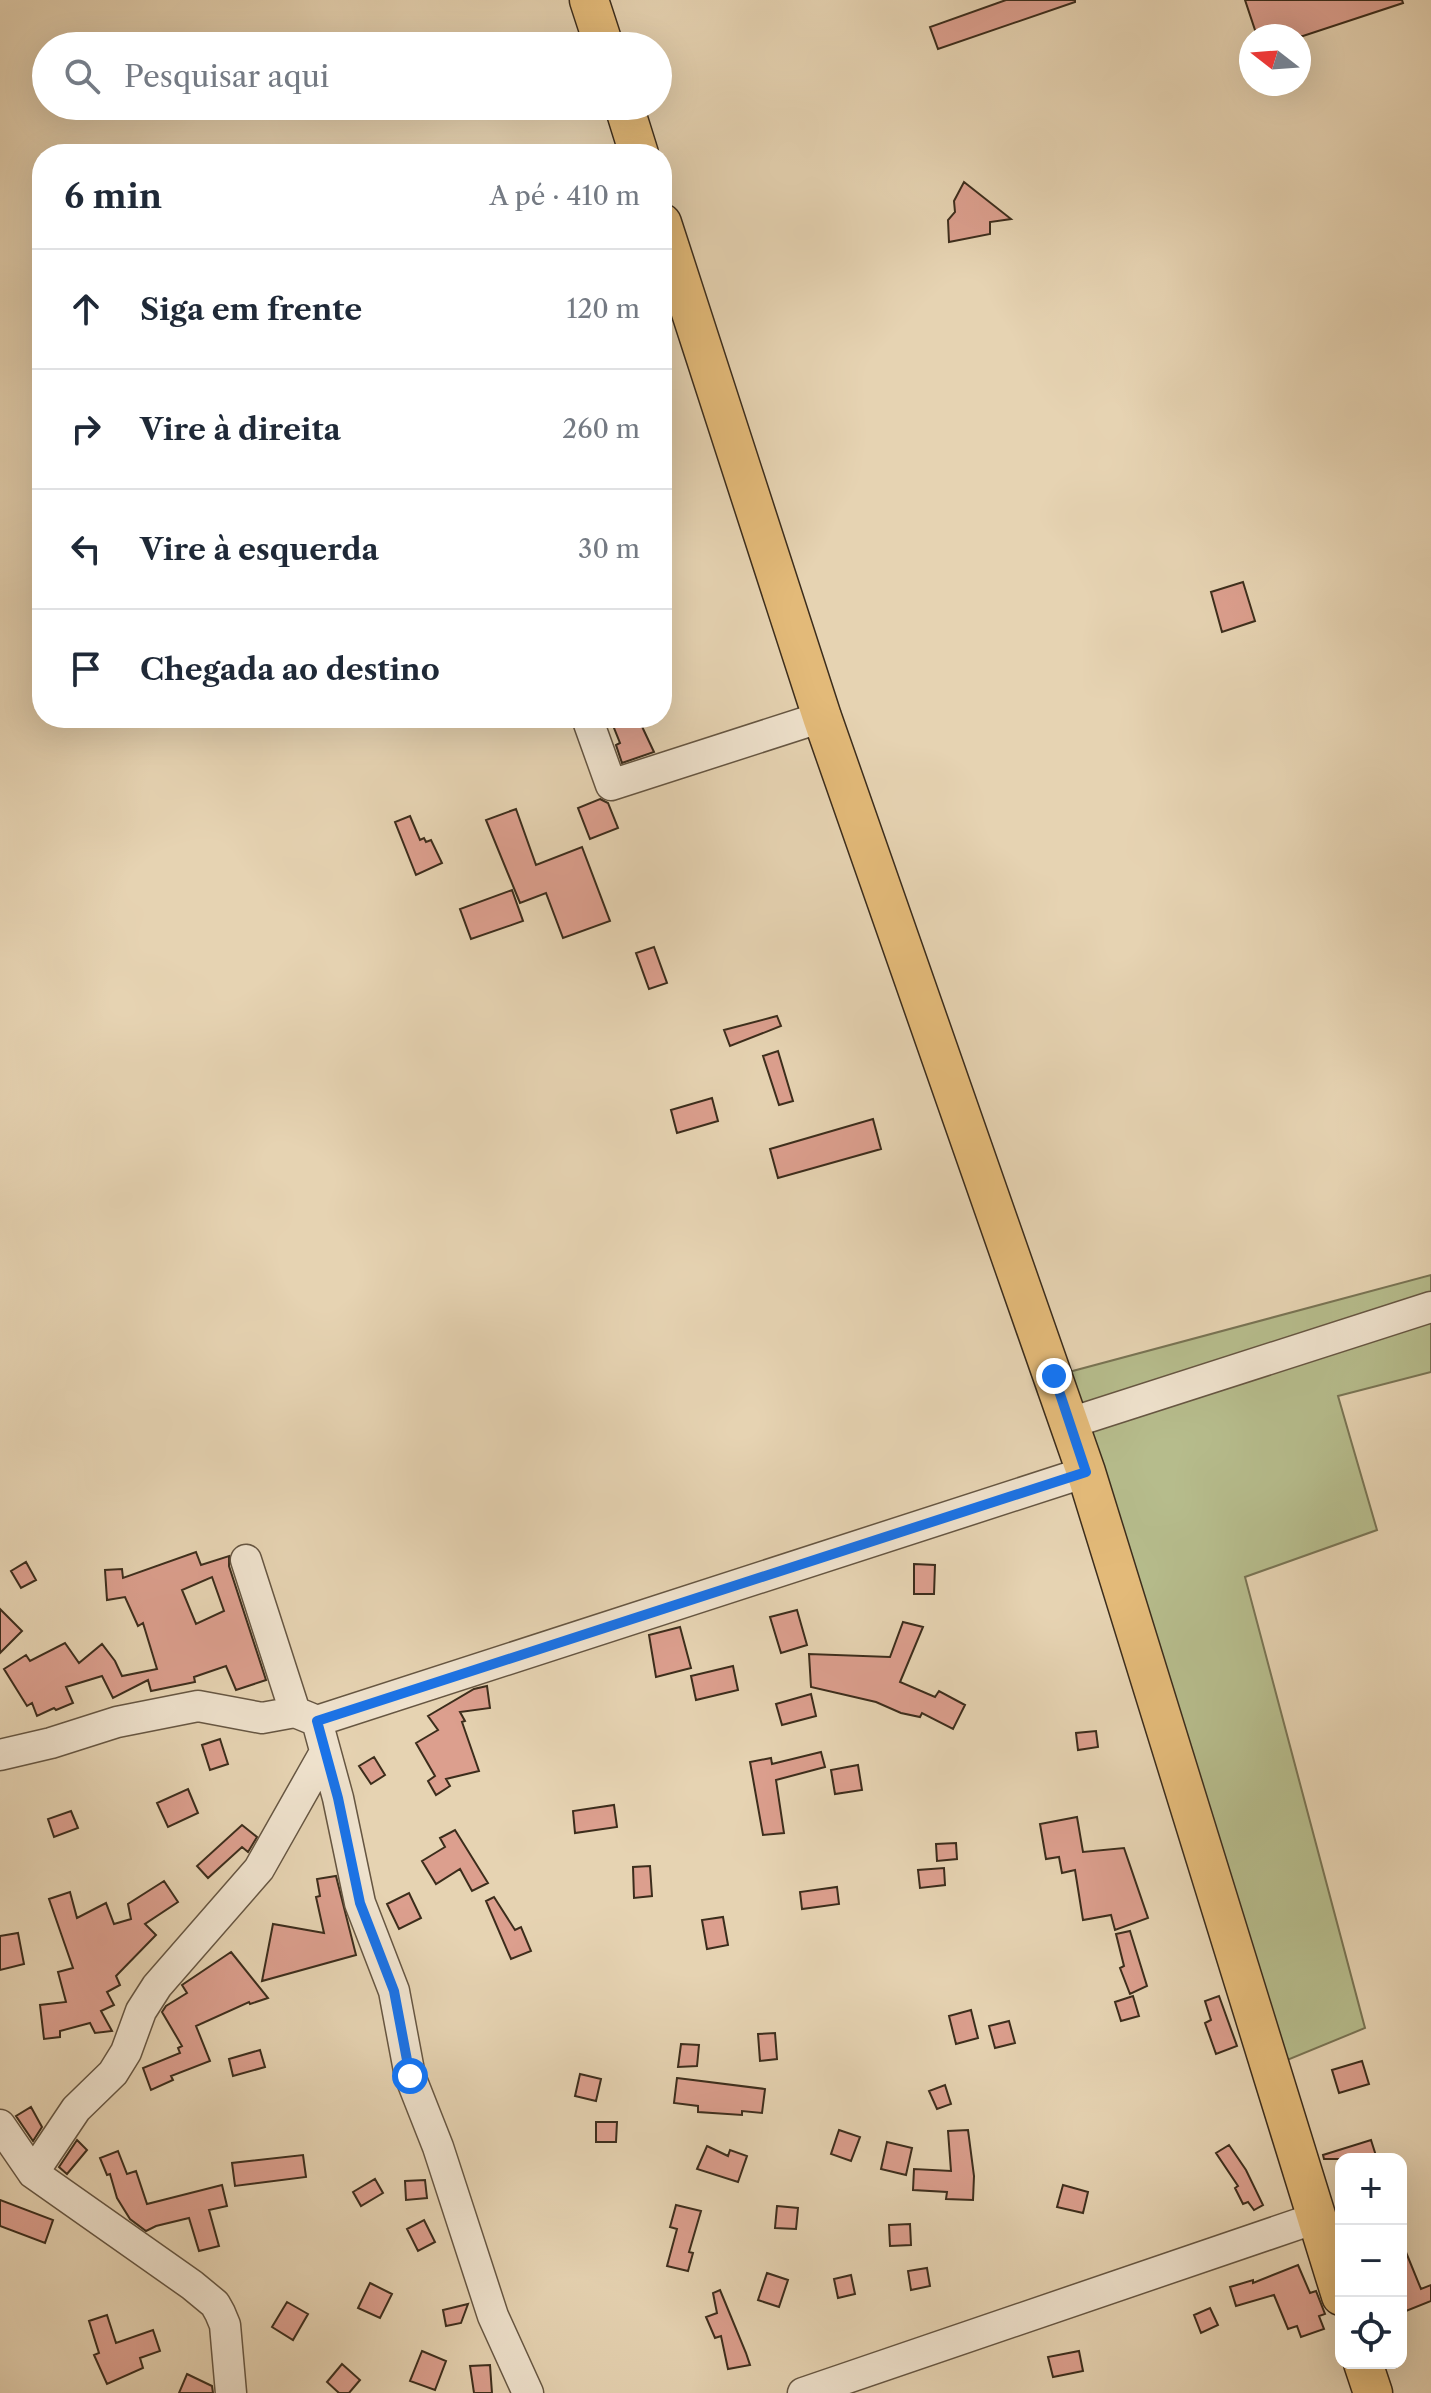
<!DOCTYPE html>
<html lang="pt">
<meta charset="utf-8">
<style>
body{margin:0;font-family:"Libre Caslon Text",serif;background:#f2f2f3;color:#1f2937}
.controls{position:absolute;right:24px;bottom:24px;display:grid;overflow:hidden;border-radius:16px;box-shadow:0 8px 32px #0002}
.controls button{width:72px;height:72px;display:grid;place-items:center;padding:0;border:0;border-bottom:2px solid #e0e1e3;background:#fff;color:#1f2937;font:40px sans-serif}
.compass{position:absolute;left:1239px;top:24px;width:72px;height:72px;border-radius:50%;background:#fff;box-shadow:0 8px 32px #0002;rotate:287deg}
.stop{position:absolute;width:24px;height:24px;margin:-18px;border:6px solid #1a73e8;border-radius:50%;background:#fff}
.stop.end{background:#1a73e8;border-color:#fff;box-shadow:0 2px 8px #0008}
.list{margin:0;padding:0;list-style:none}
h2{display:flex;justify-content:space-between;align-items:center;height:104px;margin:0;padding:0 32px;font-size:34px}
h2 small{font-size:26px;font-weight:400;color:#747a83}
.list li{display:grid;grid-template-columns:52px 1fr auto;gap:24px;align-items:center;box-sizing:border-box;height:120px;padding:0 32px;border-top:2px solid #e0e1e3}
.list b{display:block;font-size:30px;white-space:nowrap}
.list em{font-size:26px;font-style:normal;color:#747a83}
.icon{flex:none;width:44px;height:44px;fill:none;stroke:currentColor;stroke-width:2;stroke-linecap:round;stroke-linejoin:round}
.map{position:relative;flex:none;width:1431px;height:2393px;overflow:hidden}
.search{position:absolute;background:#fff;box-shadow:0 8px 32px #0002;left:32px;top:32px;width:640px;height:88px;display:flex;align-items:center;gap:20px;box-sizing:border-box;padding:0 28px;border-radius:44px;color:#747a83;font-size:30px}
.panel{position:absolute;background:#fff;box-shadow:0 8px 32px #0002;left:32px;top:144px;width:640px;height:584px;border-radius:32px}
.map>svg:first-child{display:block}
</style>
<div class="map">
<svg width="1431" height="2393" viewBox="0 0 1431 2393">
<rect width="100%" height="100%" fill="#e6d3b2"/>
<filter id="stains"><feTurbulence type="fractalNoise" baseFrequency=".0025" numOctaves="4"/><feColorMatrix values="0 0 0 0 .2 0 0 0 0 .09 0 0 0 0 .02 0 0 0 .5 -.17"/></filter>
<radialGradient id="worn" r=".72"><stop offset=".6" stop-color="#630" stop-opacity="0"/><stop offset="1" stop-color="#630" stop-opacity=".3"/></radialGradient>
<path fill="#b6bc8c" stroke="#797454" stroke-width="2" d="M1431,1275V1372L1338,1396L1377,1530L1245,1577L1365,2028L1280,2063L1054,1376Z"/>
<path fill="#dc9f8e" stroke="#3c2d1c" stroke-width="2" fill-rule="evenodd" d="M1006,0H1075V2L938,49L930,27Z
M1245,0H1402L1403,3L1303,36H1257Z
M964,182L1011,219L990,222V234L949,242L948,220L955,212L954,201Z
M1243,582L1255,621L1222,632L1211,592Z
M610,718H638L654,752L622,763L616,745L620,743Z
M600,799L608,803L618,828L590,839L578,808Z
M516,809L536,865L582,847L610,921L563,938L546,893L520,903L486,820Z
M410,816L420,840L424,838L426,842L431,840L442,863L416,875L395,822Z
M512,890L523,921L471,939L460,909Z
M654,947L667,983L649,989L636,953Z
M777,1016L781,1026L730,1046L724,1030Z
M778,1051L793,1101L779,1105L763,1056Z
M712,1098L718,1121L677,1133L671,1110Z
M873,1119L881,1149L778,1178L770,1149Z
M196,1552L201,1565L229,1556V1566L266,1680L236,1690L226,1666L194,1677L195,1682L151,1691L148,1680L113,1698L102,1676L66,1687L73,1703L56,1710L54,1708L37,1716L32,1703L27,1706L4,1669L26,1655L30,1661L65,1643L79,1663L102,1644L115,1661L122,1676L157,1669L143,1623L138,1626L125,1597L107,1600L105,1570L122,1569L123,1578ZM212,1577L224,1611L196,1624L182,1590Z
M26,1562L36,1580L21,1588L11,1571Z
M914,1564L935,1565L934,1594H914Z
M0,1609L22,1631L0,1653Z
M797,1610L807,1645L781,1653L770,1617Z
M903,1622L923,1627L900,1682L935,1697L939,1691L965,1705L953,1729L922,1713L920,1717L901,1713L876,1702L811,1687L809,1654L890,1657Z
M680,1627L691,1668L656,1677L649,1635Z
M733,1666L738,1690L696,1700L691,1676Z
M487,1686L490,1708L460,1712L465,1721L462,1722L479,1771L446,1779L450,1786L436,1795L428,1781L435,1776L416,1743L438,1730L428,1716L474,1689Z
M811,1694L816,1716L782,1725L776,1704Z
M1096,1731L1098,1747L1078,1750L1076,1733Z
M220,1739L228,1764L210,1770L202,1745Z
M821,1752L825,1767L776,1780L784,1833L763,1835L750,1762L771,1758L772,1764Z
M374,1757L385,1775L371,1784L359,1766Z
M858,1765L862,1790L835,1794L831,1770Z
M188,1789L198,1813L168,1827L157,1803Z
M614,1805L617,1827L575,1833L573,1811Z
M71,1811L78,1828L54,1837L48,1819Z
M1077,1817L1083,1852L1124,1848L1148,1918L1115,1930L1111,1915L1083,1920L1075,1870L1062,1873L1059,1857L1046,1859L1040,1824Z
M242,1825L257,1837L248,1852L242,1847L208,1878L197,1866Z
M455,1830L488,1883L472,1891L460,1869L436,1884L422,1861L445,1847L440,1838Z
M956,1843L957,1859L937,1861L936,1844Z
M650,1866L652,1896L634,1898L633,1867Z
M944,1868L945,1885L920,1888L918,1870Z
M336,1876L356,1955L262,1981L273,1924L324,1933L316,1897L320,1896L317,1879Z
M164,1881L178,1902L145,1924L156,1935L116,1976L120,1985L107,1992L114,2005L101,2011L112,2031L95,2033L90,2023L60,2031V2037L44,2039L40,2005L66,2002L58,1972L73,1968L49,1899L70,1892L77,1918L106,1903L114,1924L131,1919L128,1904Z
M837,1887L839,1904L802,1909L800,1892Z
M409,1893L421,1918L399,1929L387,1904Z
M494,1897L515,1930L521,1927L531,1951L511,1959L486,1901Z
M723,1917L728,1945L707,1949L702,1920Z
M1130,1931L1147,1986L1130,1994L1120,1968L1124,1966L1116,1934Z
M18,1933L24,1964L0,1970V1936Z
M231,1952L268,1998L250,2004L249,2002L196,2026L210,2061L171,2076L173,2080L151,2090L143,2068L180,2053L178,2048L182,2046L162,2012L166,2006L187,1993L182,1985Z
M1133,1996L1139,2016L1121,2021L1115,2002Z
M1219,1996L1237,2046L1216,2054L1205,2023L1211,2020L1205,2001Z
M971,2010L978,2038L956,2044L949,2016Z
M1009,2021L1015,2043L995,2048L989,2026Z
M775,2033L777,2059L760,2061L758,2034Z
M681,2044L699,2045L697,2066L678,2067Z
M260,2050L265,2067L233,2076L229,2059Z
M1362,2061L1369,2084L1339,2093L1332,2070Z
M580,2074L601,2079L596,2101L575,2096Z
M677,2078L765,2089L762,2113L742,2111V2115L698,2112V2106L674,2103Z
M945,2085L951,2104L937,2109L929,2091Z
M31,2107L42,2127L33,2141L16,2116Z
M596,2122H617L616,2142H596Z
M839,2130L860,2137L851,2161L831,2154Z
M968,2130L974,2176L973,2200L946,2199L947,2192L913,2190L914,2169L951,2171L948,2131Z
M77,2140L87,2150L67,2174L59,2167Z
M1371,2140L1377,2159H1324L1323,2155Z
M887,2142L912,2148L906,2175L881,2169Z
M1229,2145L1246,2170L1263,2205L1254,2210L1248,2202L1243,2204L1235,2188L1238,2186L1216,2153Z
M707,2146L728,2156L730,2150L747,2156L738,2182L697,2169Z
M118,2151L127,2174L136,2171L147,2204L222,2185L227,2206L209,2210L219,2246L199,2251L189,2218L156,2226L146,2231L130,2219L117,2198L110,2174L107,2175L100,2158Z
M303,2155L306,2177L235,2186L232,2163Z
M375,2179L383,2193L361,2206L353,2192Z
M425,2180L427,2198L406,2200L405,2181Z
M1063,2185L1088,2192L1083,2213L1057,2207Z
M0,2200L53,2220L45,2243L0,2226Z
M676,2205L701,2211L689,2252L693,2253L688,2271L667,2266L677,2229L670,2227Z
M777,2206L798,2208L796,2229L775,2228Z
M424,2220L435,2242L418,2251L407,2229Z
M910,2224L911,2245L890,2246L889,2225Z
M1401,2240L1421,2289L1431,2285V2301L1401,2313Z
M1298,2265L1310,2293L1316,2291L1325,2314L1319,2316L1324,2329L1301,2337L1297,2326L1288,2329L1274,2295L1236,2306L1230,2287L1253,2280V2283Z
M927,2268L930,2286L911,2290L908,2271Z
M767,2273L788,2280L779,2307L758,2300Z
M851,2275L855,2294L838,2298L834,2279Z
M370,2283L392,2294L380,2318L358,2308Z
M720,2290L746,2353L750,2365L728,2369L721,2336L715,2338L706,2317L717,2313L713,2293Z
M287,2302L308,2314L293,2340L272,2327Z
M468,2304L461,2323L446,2326L443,2310Z
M1210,2308L1218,2325L1201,2333L1194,2315Z
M107,2315L116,2343L153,2330L160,2351L140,2358L143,2368L107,2384L94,2355L99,2353L89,2321Z
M422,2351L446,2361L435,2390L410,2381Z
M1079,2351L1083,2371L1053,2377L1048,2357Z
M342,2364L360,2380L349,2393H339L327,2382Z
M490,2365L492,2393H474L470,2366Z
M187,2374L212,2386L213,2393H179Z"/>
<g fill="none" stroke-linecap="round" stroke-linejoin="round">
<defs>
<path id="minor" d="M587,718L611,785L822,717
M1070,1423L1431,1307
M246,1560L295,1712L317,1721L1086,1472
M317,1721L338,1798L360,1903L394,1991L410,2076L438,2147L493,2316L528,2393
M0,1755L51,1743L117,1722L198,1706L262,1718L295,1712
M0,2125L33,2173L192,2285L215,2304L220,2313L225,2325L231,2393
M33,2173L76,2109L113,2073L126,2052L141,2011L157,1986L259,1869L324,1754
M803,2393L1316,2218"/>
<path id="major" d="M589,0L604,46
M624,106L639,154
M662,223L822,717L1086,1472L1341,2296
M1363,2363L1373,2393"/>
</defs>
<use href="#minor" stroke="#665642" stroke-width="33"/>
<use href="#major" stroke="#3c2d1c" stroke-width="41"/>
<use href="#minor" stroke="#efe2cd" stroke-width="30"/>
<use href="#major" stroke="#e3ba79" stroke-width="38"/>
</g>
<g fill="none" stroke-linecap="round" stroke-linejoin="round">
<path stroke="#1a73e8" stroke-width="10" d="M410,2076L394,1991L360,1903L338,1798L317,1721L1086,1472L1054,1376"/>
</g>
<rect width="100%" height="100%" filter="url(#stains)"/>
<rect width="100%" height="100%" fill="url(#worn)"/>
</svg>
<div class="controls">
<button>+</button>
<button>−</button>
<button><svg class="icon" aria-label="locate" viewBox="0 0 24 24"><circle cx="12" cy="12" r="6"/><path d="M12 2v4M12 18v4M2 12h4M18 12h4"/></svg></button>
</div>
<svg class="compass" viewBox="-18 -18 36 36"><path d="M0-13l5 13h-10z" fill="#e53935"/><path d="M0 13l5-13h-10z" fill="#747a83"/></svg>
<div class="stop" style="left:410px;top:2076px"></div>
<div class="stop end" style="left:1054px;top:1376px"></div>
<div class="search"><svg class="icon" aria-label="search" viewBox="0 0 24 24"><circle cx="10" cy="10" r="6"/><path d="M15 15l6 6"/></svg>Pesquisar aqui</div>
<section class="panel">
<h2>6 min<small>A pé · 410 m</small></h2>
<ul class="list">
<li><svg class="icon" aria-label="ahead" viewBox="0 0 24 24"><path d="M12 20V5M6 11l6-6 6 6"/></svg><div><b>Siga em frente</b></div><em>120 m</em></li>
<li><svg class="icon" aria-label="right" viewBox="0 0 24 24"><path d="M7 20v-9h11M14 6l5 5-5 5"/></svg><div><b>Vire à direita</b></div><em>260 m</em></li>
<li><svg class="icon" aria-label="left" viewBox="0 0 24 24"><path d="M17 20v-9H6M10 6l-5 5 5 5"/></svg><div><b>Vire à esquerda</b></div><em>30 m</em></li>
<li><svg class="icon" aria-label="arrive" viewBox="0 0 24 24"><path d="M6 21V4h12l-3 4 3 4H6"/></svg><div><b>Chegada ao destino</b></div></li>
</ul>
</section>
</div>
